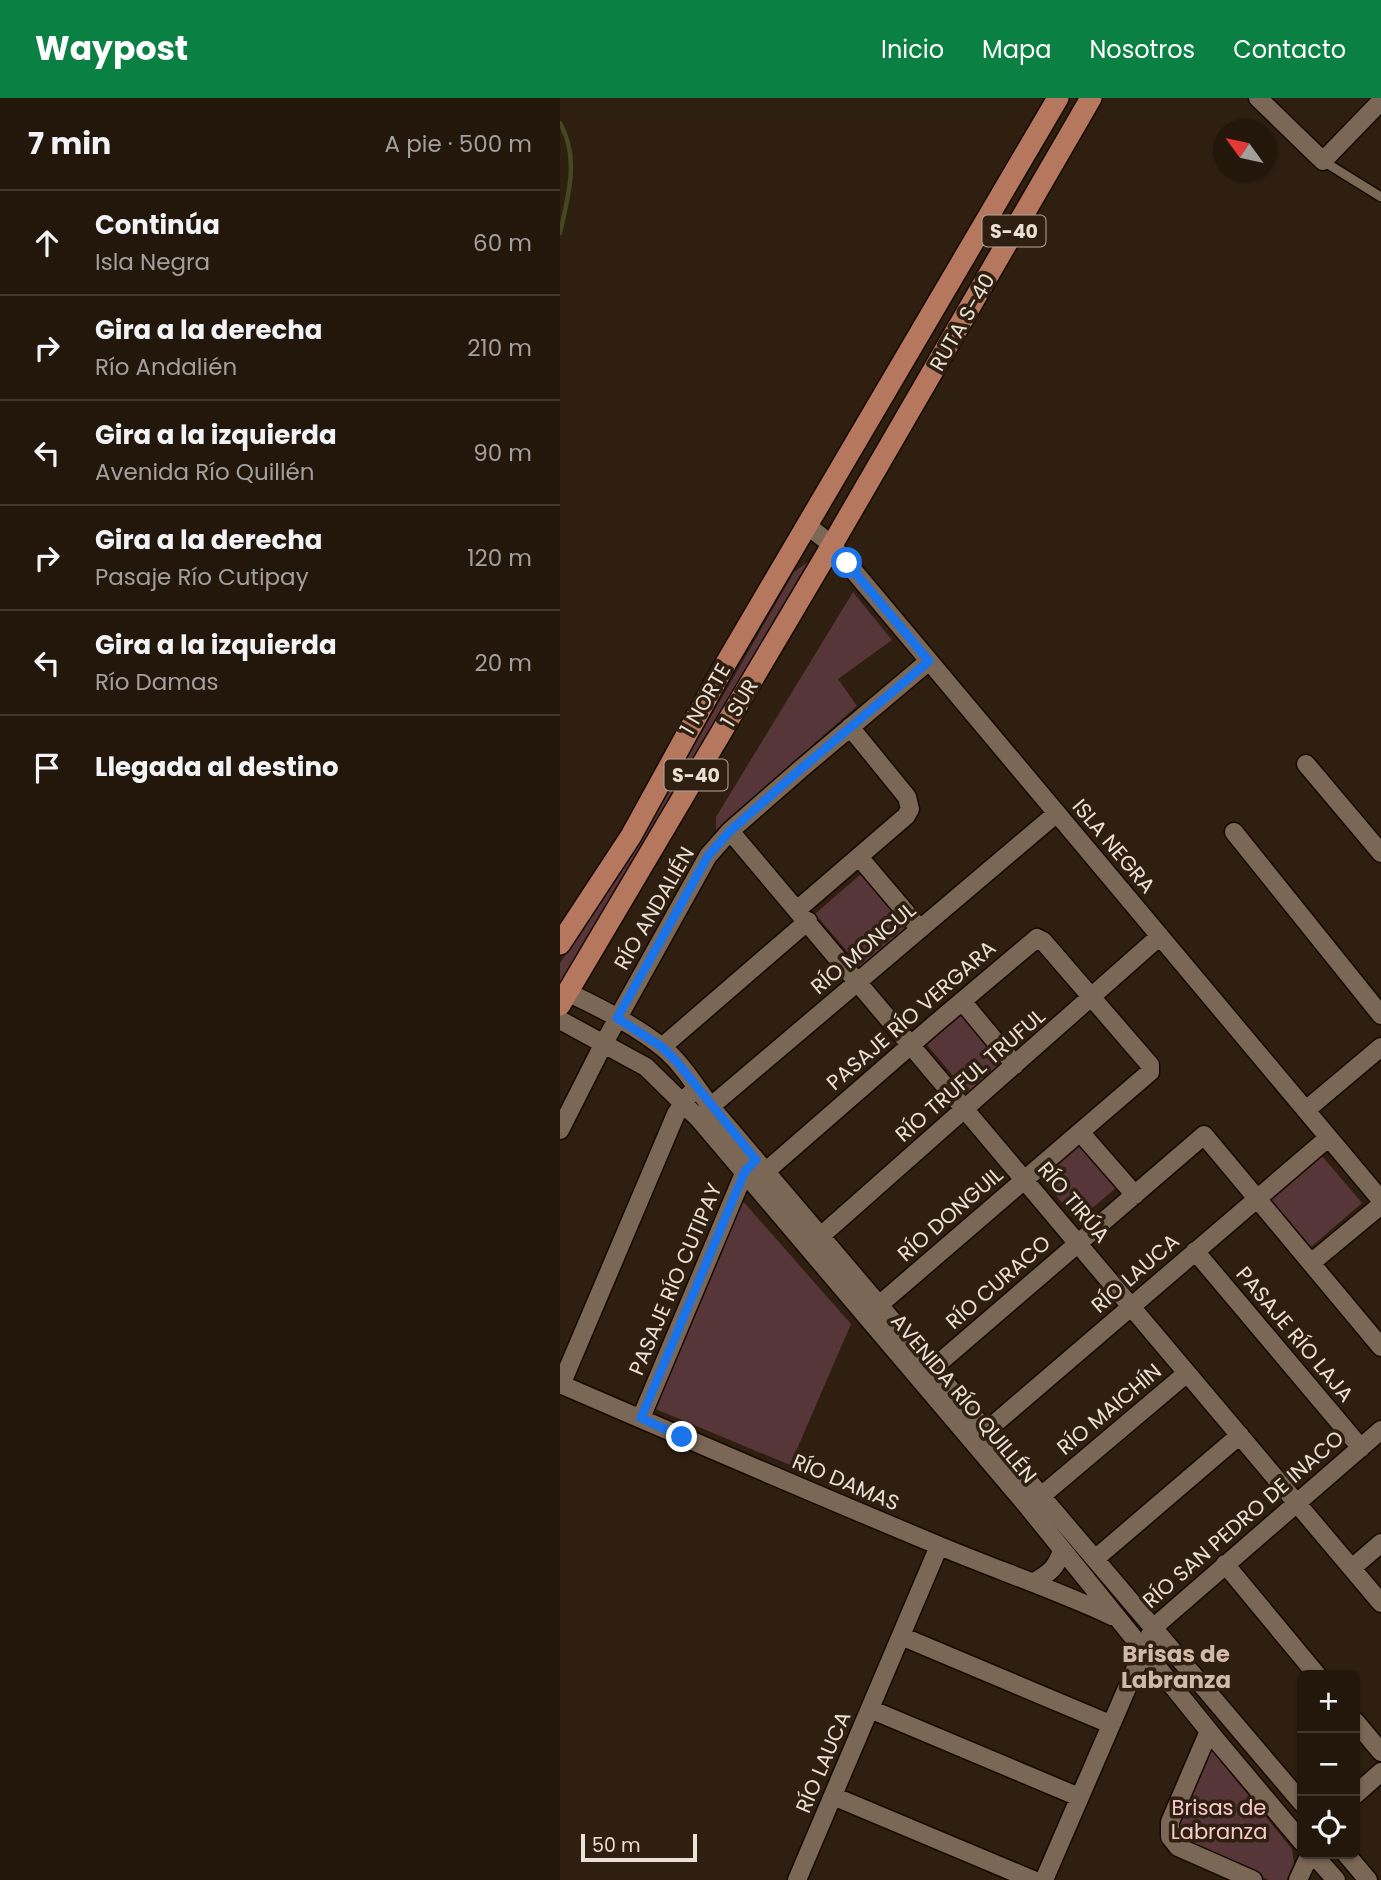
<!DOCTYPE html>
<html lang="es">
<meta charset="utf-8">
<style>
body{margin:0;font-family:Poppins,sans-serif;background:#2f241a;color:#f1f3f6}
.controls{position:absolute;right:21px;bottom:21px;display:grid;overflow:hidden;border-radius:10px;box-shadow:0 2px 5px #0004}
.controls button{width:63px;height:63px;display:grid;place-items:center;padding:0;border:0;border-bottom:2px solid #40362d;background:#23170c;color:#f1f3f6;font:35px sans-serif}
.compass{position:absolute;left:653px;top:21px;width:63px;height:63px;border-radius:50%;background:#23170c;box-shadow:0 2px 5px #0004;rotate:303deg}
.scale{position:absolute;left:21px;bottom:18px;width:116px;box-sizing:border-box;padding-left:7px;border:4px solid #ebe0d6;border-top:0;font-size:19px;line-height:24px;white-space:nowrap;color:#ebe0d6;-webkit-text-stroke:5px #2f1f10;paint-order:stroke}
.stop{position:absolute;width:21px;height:21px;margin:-16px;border:5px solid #1a73e8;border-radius:50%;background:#fff}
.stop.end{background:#1a73e8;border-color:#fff;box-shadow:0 2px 7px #0008}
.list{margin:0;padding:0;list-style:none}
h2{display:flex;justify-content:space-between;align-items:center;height:91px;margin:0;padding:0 28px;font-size:30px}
h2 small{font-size:23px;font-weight:400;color:#a39f9d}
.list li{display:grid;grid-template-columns:46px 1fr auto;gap:21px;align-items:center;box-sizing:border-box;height:105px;padding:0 28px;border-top:2px solid #40362d}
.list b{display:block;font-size:26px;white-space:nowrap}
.list p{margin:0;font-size:23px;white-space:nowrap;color:#a39f9d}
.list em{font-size:23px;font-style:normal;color:#a39f9d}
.icon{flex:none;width:38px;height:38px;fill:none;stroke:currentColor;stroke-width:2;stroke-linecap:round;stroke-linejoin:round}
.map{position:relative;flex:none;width:821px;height:1782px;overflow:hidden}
header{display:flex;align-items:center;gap:42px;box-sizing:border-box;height:98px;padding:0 35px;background:#0b8043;color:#fff}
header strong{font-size:33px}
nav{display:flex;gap:38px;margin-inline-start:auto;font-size:24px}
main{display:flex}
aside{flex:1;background:#23170c}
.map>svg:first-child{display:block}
</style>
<header>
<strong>Waypost</strong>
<nav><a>Inicio</a><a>Mapa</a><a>Nosotros</a><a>Contacto</a></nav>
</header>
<main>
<aside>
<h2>7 min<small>A pie · 500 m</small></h2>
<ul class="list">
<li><svg class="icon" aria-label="ahead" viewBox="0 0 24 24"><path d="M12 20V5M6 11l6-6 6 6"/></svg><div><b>Continúa</b><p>Isla Negra</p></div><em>60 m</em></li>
<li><svg class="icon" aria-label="right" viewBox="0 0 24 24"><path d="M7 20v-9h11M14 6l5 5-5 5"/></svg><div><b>Gira a la derecha</b><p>Río Andalién</p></div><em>210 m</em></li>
<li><svg class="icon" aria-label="left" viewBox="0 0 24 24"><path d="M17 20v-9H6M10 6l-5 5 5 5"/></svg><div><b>Gira a la izquierda</b><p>Avenida Río Quillén</p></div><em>90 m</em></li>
<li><svg class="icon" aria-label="right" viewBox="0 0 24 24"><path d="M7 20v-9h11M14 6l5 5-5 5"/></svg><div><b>Gira a la derecha</b><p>Pasaje Río Cutipay</p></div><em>120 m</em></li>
<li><svg class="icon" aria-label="left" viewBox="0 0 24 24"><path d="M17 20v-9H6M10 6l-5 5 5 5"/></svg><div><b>Gira a la izquierda</b><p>Río Damas</p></div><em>20 m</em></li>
<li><svg class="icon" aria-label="arrive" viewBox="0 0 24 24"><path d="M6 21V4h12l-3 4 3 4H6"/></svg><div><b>Llegada al destino</b></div></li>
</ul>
</aside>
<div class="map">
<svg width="821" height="1782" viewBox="0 0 821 1782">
<rect width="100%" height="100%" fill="#2f1f10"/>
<path fill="#573639" d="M248,464L26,851L0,897V865L66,766L234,474Z
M293,494L332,542L278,581L297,608L156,732V719Z
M301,776L350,833L304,873L255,816Z
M399,911L443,967L410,998L363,942Z
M516,1040L557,1089L517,1123L476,1073Z
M762,1058L802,1105L751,1149L711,1101Z
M181,1101L291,1226L230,1367L93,1310Z
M650,1650L732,1751L734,1765L727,1782H709L624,1747L614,1731Z"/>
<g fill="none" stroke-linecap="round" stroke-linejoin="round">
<path stroke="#464820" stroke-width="4.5" d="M0,25C20,60 8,99 0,135"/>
<defs>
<path id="lane" d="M763,63L821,99"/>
<path id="street" d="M698,0L763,63L821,3
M248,428L272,447L821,1102
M746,666L821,755
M170,733L821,1505
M674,734L821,917
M299,759L360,831
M238,811L346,718L350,711L347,699L290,629
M7,894C37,908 77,929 102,949C122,965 136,989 151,1009L742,1705
M402,903L455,967
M0,922L86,969L138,1020L468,1409L657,1643L742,1744
M102,949L248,823
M746,1012L821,949
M143,1015L497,715
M0,1032L44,945L148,758L170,733L242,670L369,563
M520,1034L575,1097
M197,1081L375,926L477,840L483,843L590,967V974L312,1213
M254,1144L600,838
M635,1153L801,1350
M751,1165L821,1107
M365,1277L644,1037L821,1249
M0,1286C125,1340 250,1394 375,1446C434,1471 494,1491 552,1518
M1,1287L116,1016L130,996
M81,1320L185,1073L191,1068
M418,1340L768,1040
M473,1405L627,1275
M535,1461L680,1337
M665,1466L757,1577
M792,1470L821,1445
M474,1484C490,1475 497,1469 502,1452
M341,1538L550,1626
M310,1611L519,1699
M795,1623L821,1654
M649,1633L610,1724V1739L618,1749L693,1782
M795,1697L821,1674
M273,1698L473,1782
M753,1756L776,1782
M786,1756L808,1782
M237,1782L379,1448
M484,1782L593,1530L821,1332
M738,1782L750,1756"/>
<path id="primary" d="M0,846L71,738L166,565L498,0
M0,907L272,447L531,0"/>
</defs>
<use href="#lane" stroke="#160800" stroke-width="12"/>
<use href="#street" stroke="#160800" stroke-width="21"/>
<use href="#primary" stroke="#160800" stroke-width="24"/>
<use href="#lane" stroke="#7a6756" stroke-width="9"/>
<use href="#street" stroke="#7a6756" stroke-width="18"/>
<use href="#primary" stroke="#b5775d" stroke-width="21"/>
</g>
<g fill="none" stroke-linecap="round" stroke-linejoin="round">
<path stroke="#1a73e8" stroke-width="9" d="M122,1339L81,1320L185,1073L196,1062L117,964L102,949L57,920L148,758L170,733L242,670L369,563L287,465"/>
</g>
<g text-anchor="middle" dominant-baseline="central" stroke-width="7" stroke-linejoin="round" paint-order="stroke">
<g fill="#2f1f10" stroke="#b3a69b" stroke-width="2">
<rect x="422.5" y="117.5" width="63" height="31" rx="5"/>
<rect x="104.5" y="661.5" width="63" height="31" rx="5"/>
</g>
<g font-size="19" font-weight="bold" fill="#ebe0d6">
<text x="454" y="133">S-40</text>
<text x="136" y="677">S-40</text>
</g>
<g font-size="21" fill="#ebe0d6" stroke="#2f1f10">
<text transform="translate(402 224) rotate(-60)">RUTA S-40</text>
<text transform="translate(145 601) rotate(-60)">1 NORTE</text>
<text transform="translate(179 605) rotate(-59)">1 SUR</text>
<text transform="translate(554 748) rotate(50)">ISLA NEGRA</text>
<text transform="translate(94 810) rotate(-60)">RÍO ANDALIÉN</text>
<text transform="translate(303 850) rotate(-40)">RÍO MONCUL</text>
<text transform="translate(351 917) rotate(-41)">PASAJE RÍO VERGARA</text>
<text transform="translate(410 977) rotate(-41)">RÍO TRUFUL TRUFUL</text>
<text transform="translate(514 1104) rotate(50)">RÍO TIRÚA</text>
<text transform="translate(390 1116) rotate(-41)">RÍO DONGUIL</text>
<text transform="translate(575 1175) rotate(-41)">RÍO LAUCA</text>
<text transform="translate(115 1181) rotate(-67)">PASAJE RÍO CUTIPAY</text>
<text transform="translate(438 1184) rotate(-41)">RÍO CURACO</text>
<text transform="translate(735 1236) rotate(50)">PASAJE RÍO LAJA</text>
<text transform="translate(404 1300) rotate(50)">AVENIDA RÍO QUILLÉN</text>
<text transform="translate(549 1311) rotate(-40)">RÍO MAICHÍN</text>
<text transform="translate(286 1384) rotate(23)">RÍO DAMAS</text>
<text transform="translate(683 1421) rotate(-41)">RÍO SAN PEDRO DE INACO</text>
<text transform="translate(263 1664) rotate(-67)">RÍO LAUCA</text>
</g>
<g font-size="21" fill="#f9cacc" stroke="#2f1f10">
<text x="659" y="1709">Brisas de<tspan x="659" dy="24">Labranza</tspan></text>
</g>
<g font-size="23" font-weight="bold" fill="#d0baa7" stroke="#2f1f10">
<text x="616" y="1556">Brisas de<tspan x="616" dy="26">Labranza</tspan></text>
</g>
</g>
</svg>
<div class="controls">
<button>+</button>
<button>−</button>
<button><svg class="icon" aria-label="locate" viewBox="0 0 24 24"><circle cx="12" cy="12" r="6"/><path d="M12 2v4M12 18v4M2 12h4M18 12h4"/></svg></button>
</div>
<svg class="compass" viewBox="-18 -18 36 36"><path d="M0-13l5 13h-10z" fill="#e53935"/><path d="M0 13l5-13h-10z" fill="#a39f9d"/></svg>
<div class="scale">50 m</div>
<div class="stop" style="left:287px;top:465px"></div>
<div class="stop end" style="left:122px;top:1339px"></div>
</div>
</main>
